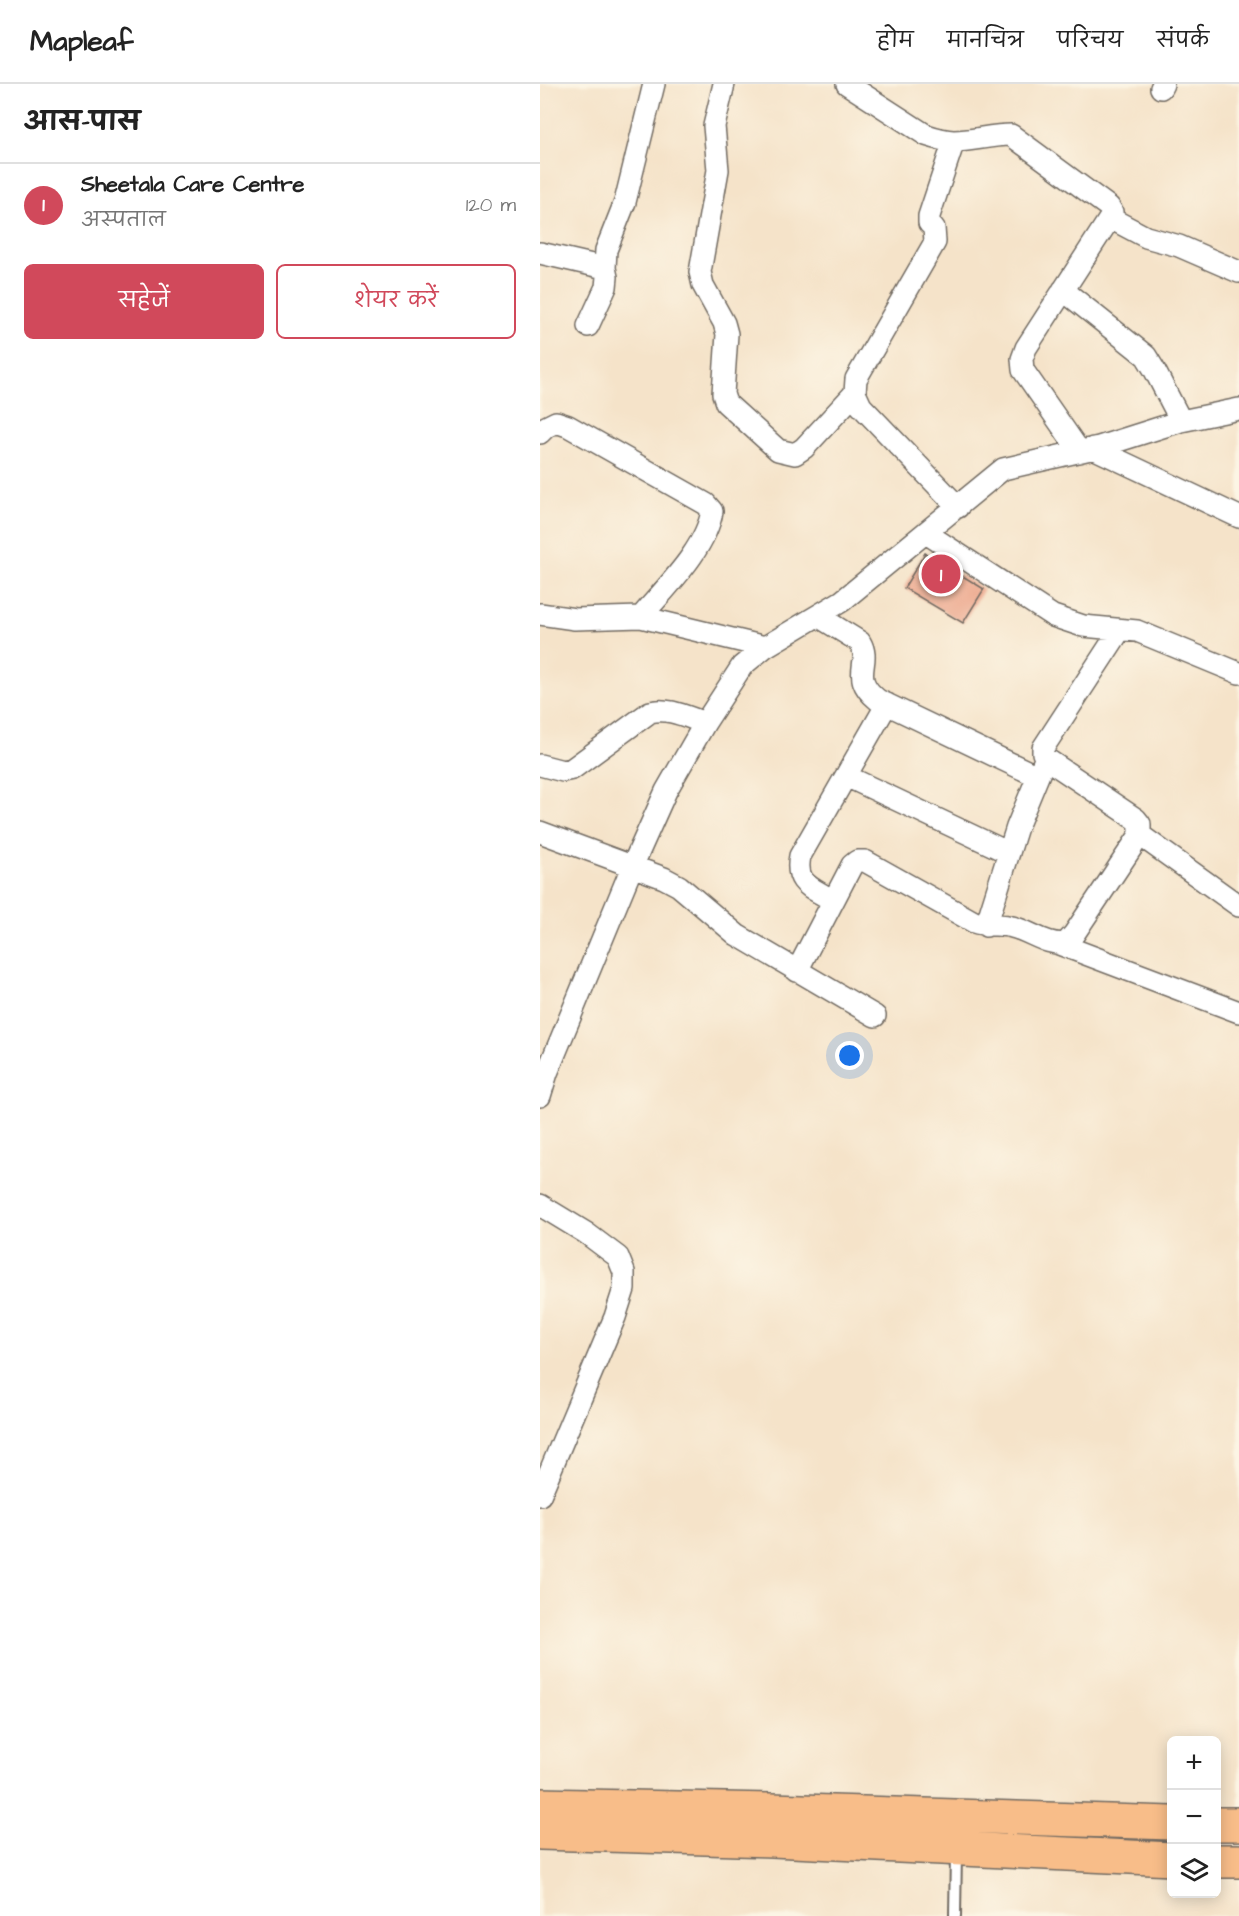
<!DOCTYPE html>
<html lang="hi">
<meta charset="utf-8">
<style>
body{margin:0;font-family:"Architects Daughter","Playpen Sans Deva",sans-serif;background:#f6f6f6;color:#222}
.controls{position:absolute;right:18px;bottom:18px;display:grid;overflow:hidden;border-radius:9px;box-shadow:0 3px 15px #0003}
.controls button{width:54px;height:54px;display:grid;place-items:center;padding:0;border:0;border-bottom:2px solid #e0e0e0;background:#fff;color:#222;font:30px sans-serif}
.you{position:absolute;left:310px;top:972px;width:21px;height:21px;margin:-15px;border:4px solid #fff;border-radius:50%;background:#1a73e8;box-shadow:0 0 0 9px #1a73e833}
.badge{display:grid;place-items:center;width:39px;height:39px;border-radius:50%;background:#d1495b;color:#fff;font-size:20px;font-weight:700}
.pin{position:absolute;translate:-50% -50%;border:3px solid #fff;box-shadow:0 2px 6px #0006}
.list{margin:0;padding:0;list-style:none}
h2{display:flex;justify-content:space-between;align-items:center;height:78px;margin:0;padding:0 24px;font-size:26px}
h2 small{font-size:20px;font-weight:400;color:#767676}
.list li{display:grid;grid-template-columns:39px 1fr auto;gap:18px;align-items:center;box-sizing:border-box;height:84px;padding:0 24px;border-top:2px solid #e0e0e0}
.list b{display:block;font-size:22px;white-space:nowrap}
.list p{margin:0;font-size:20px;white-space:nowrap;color:#767676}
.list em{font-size:20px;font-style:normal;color:#767676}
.actions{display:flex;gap:12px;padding:18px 24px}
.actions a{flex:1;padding:14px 0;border:2px solid #d1495b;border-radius:9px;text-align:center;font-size:21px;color:#d1495b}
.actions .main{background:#d1495b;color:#fff}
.icon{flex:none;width:33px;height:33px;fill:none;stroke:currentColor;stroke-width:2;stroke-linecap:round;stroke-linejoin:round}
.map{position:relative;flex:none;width:699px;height:1832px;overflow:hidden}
header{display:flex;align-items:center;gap:36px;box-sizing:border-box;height:84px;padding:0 30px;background:#fff;border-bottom:2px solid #e0e0e0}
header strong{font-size:28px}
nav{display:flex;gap:33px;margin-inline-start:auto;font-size:21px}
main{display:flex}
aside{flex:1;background:#fff}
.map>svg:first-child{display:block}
</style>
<header>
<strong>Mapleaf</strong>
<nav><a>होम</a><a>मानचित्र</a><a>परिचय</a><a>संपर्क</a></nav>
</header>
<main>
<aside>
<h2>आस-पास<small></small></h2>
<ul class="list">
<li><span class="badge">1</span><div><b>Sheetala Care Centre</b><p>अस्पताल</p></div><em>120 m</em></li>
</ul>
<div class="actions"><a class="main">सहेजें</a><a>शेयर करें</a></div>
</aside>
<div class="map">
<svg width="699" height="1832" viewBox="0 0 699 1832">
<rect width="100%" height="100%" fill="#fcf5e5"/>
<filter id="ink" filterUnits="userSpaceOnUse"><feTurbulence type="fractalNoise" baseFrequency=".0167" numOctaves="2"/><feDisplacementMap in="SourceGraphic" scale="12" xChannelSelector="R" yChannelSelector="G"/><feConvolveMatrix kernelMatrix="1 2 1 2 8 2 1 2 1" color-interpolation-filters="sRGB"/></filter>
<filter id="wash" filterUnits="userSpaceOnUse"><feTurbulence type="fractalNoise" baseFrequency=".008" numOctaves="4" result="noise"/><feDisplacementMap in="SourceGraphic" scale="24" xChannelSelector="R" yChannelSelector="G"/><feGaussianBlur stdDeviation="1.35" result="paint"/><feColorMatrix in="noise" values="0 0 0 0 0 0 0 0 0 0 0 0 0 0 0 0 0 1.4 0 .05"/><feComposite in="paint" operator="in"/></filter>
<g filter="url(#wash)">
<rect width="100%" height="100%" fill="#f5e3c9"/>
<g id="blocks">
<path fill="#eca58a" d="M385,469L444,505L423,539L364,504Z"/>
</g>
</g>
<g filter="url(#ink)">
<use href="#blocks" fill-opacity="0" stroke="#726b62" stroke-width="1.5"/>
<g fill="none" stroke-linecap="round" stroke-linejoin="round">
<defs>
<path id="lane" d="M415,1832L416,1768"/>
<path id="street" d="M184,0L174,42L178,86L160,188L163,201L184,239L187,250L183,310L186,319L238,366L255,370L264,364L315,309
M307,0L386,51C395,54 404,57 414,57C432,57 451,51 471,51L569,123L572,128L570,134L486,264L482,275L483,286L540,368
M621,4L623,0
M414,57L389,132V139L394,144L395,158L316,295L315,309L321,322L418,423
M570,134L606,153L639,162L699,188
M0,169L65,184
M523,206L606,272L614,285L641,337
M48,242L66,203L67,193L65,184L66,166L85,118L114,0
M0,349L6,343L16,338L28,342L166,420L172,427C166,465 126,503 101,533L35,535L0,530
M553,364L699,433
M386,449L513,532L543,542L597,547L699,589
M278,532L320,558C333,580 308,592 338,616L497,692
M101,533L225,563
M0,681L23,687L32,685L110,628C128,623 147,633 165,639
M306,692L469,769
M0,748L124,794L139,802L197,851L335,932
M600,751L699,822
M293,817C272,803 254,801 260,772L347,620
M446,842L477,743L503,680
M519,860L699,928
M257,887L312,781L317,777H325L434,838C448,843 461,839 472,843C490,847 507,862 526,859L534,850L600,751V740L596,735L505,674L503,669V664L580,546
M0,1012L7,989L92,783L126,707L165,639L202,582L225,563L302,517L463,385L559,363L641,337L699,325
M0,1121L46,1149L78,1173L84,1188V1205L75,1233L0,1411"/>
<path id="primary" d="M0,1721L232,1726L632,1739
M676,1740H699
M0,1749L232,1756L632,1775
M676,1777H699"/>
</defs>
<use href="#lane" stroke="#726b62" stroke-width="14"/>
<use href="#street" stroke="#726b62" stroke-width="24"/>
<use href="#primary" stroke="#726b62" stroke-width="36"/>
<use href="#lane" stroke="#fff" stroke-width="10"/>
<use href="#street" stroke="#fff" stroke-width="21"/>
<use href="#primary" stroke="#f8bd89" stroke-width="33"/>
</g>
</g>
</svg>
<div class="controls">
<button>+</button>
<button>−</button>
<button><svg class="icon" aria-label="layers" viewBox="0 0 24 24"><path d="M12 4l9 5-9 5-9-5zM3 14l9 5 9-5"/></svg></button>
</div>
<div class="you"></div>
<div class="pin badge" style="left:401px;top:490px">1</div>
</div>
</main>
